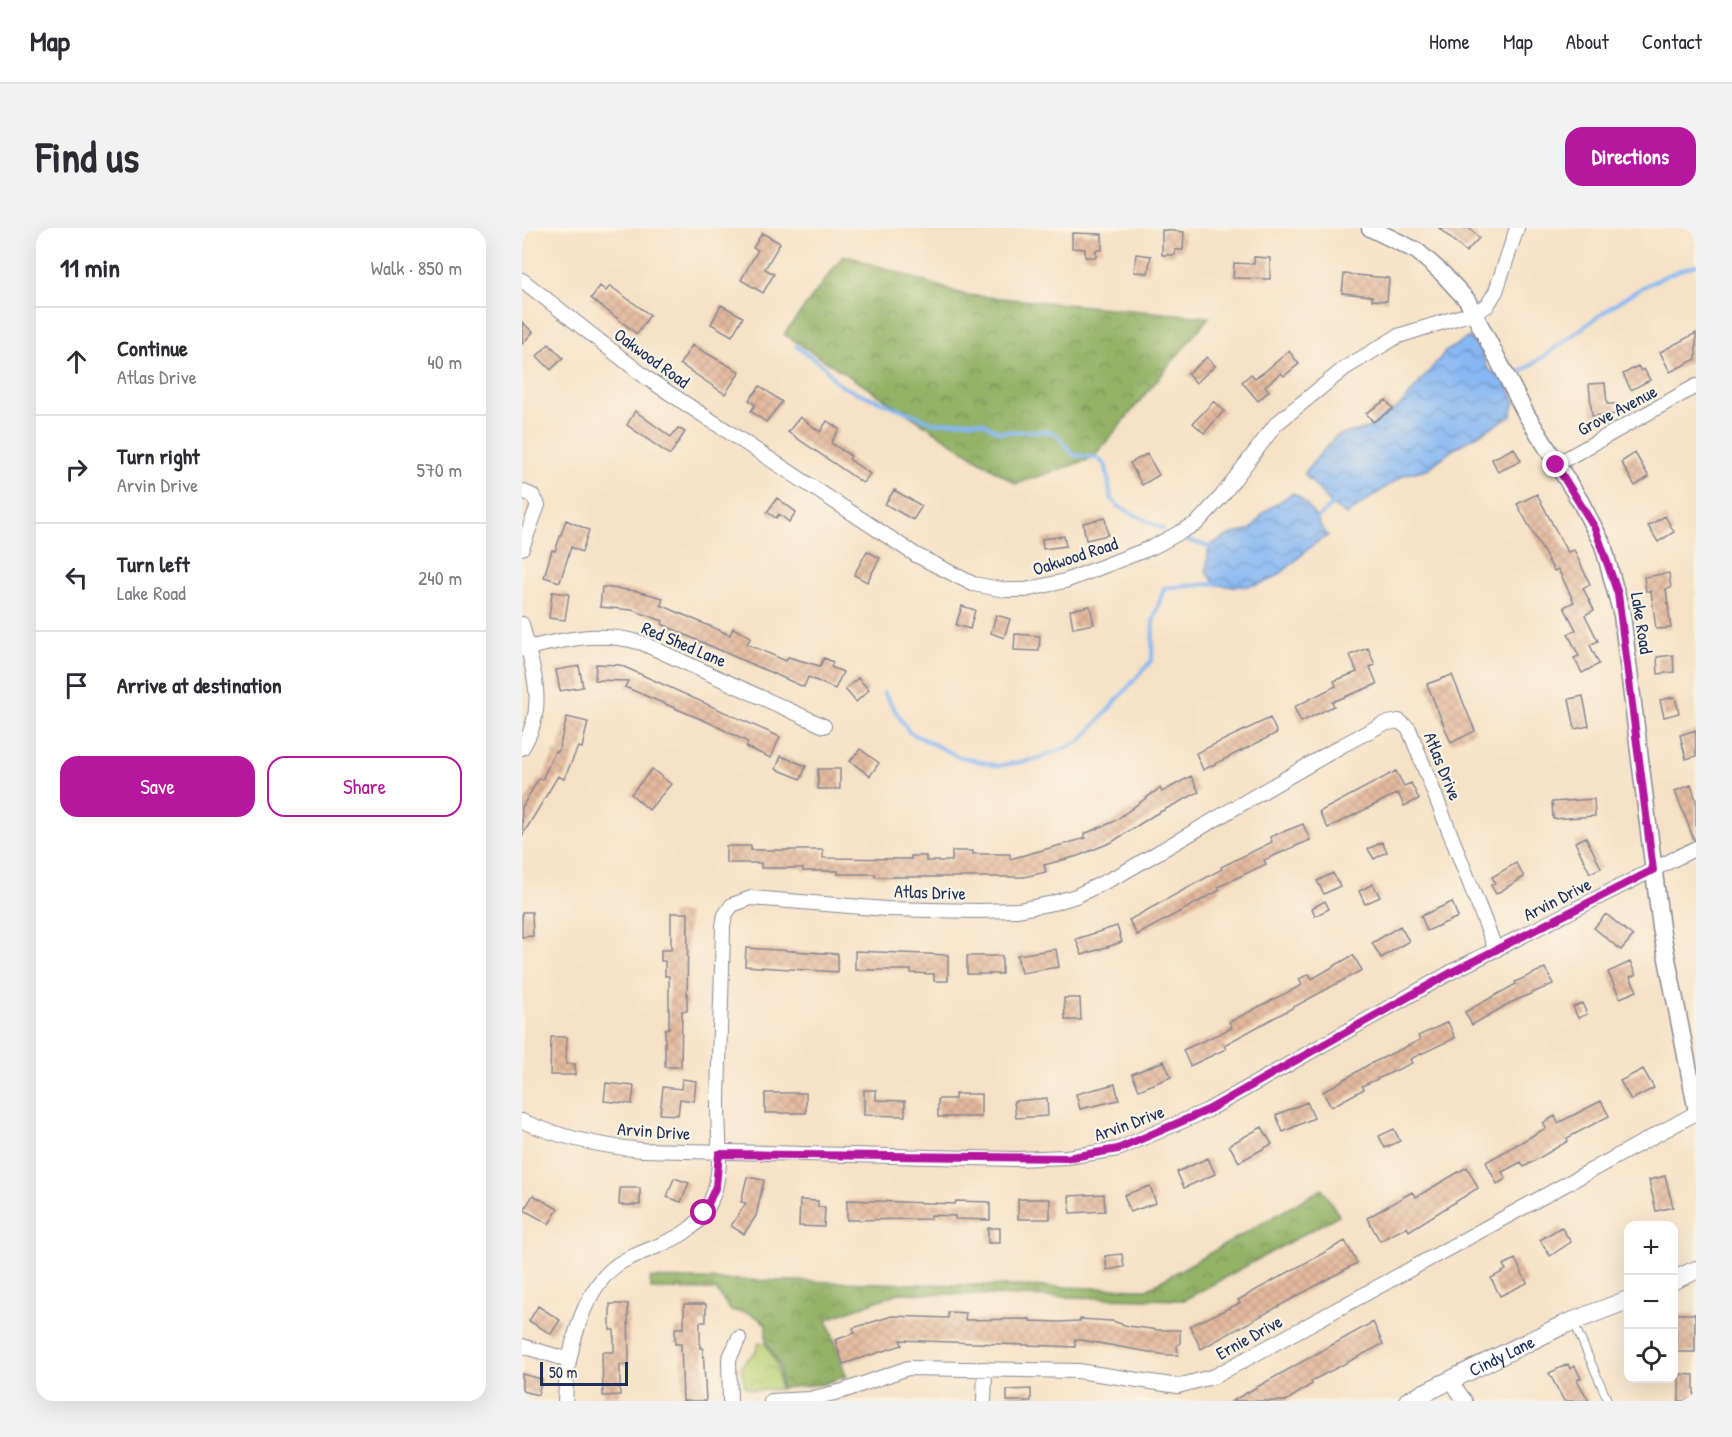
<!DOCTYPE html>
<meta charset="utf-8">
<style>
body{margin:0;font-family:"Patrick Hand",sans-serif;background:#f2f2f3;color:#2b2b33}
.controls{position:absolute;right:18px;bottom:18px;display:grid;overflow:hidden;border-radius:12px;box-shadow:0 6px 24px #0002}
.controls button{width:54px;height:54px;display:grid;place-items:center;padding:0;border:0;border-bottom:2px solid #e1e1e2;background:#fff;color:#2b2b33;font:30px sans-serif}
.scale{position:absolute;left:18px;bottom:15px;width:88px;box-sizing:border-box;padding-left:6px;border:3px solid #1b2f5e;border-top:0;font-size:16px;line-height:21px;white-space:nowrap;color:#1b2f5e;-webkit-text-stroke:4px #fcf5e5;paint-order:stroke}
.stop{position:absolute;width:18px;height:18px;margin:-14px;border:4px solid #b5179e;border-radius:50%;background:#fff}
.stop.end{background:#b5179e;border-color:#fff;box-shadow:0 2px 6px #0008}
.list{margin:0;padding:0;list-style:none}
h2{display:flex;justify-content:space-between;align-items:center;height:78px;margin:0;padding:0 24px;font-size:26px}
h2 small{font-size:20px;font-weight:400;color:#7c7c81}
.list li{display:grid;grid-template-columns:39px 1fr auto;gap:18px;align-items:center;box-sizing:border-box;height:108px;padding:0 24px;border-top:2px solid #e1e1e2}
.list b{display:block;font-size:22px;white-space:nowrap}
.list p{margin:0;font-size:20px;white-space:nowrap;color:#7c7c81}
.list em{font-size:20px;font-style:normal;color:#7c7c81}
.actions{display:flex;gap:12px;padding:18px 24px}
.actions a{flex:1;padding:14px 0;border:2px solid #b5179e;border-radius:18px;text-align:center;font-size:21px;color:#b5179e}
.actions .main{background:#b5179e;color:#fff}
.icon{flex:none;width:33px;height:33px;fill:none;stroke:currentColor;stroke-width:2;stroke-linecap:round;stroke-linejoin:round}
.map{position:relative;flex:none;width:1174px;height:1173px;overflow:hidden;border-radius:18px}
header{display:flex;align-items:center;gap:36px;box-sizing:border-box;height:84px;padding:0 30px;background:#fff;border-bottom:2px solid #e1e1e2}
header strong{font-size:28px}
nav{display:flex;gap:33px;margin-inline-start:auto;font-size:21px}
.intro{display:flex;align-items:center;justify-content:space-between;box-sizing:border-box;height:144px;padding:0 36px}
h1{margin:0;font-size:42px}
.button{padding:15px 27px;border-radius:18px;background:#b5179e;color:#fff;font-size:21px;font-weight:700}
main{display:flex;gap:36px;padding:0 36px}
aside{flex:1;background:#fff;border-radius:18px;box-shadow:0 6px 24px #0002}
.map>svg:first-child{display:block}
</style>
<header>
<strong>Map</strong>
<nav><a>Home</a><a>Map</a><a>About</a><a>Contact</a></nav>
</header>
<div class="intro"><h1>Find us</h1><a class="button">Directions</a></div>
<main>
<aside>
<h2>11 min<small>Walk · 850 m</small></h2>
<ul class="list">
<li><svg class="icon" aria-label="ahead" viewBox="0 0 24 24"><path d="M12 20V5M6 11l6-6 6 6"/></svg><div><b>Continue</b><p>Atlas Drive</p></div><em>40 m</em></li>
<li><svg class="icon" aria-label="right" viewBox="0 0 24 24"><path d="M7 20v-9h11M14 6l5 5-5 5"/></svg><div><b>Turn right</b><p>Arvin Drive</p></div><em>570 m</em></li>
<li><svg class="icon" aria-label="left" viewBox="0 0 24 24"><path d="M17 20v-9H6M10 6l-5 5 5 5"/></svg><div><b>Turn left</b><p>Lake Road</p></div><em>240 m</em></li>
<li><svg class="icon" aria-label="arrive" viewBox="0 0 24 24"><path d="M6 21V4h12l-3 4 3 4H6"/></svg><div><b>Arrive at destination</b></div></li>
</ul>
<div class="actions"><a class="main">Save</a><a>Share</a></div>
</aside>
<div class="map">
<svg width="1174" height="1173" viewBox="0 0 1174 1173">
<defs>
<pattern id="forest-crowns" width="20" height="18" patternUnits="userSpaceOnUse" patternTransform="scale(1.5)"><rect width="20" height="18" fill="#93b266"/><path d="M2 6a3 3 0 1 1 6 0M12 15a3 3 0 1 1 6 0" fill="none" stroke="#779157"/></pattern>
<pattern id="park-crowns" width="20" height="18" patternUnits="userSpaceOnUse" patternTransform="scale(1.5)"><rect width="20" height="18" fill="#bad074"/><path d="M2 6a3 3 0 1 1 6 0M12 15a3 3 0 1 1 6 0" fill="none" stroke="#9fb367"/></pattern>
<pattern id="water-waves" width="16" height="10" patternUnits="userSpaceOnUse" patternTransform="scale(1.5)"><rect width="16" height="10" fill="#87b8f3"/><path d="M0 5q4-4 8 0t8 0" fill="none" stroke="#6e96c8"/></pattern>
<pattern id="building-cross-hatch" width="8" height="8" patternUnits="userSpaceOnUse" patternTransform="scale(1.5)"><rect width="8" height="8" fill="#e4ba9e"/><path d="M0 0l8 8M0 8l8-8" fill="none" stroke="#c3a08a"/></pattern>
</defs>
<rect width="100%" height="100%" fill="#fcf5e5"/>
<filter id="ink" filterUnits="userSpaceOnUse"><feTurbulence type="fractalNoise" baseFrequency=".0167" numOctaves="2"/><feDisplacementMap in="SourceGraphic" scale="12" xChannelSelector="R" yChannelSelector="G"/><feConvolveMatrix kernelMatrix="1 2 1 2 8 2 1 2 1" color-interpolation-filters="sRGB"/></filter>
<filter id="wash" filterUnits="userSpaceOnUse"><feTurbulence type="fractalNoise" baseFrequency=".008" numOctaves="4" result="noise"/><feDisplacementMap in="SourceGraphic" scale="24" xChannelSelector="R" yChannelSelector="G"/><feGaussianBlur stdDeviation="1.35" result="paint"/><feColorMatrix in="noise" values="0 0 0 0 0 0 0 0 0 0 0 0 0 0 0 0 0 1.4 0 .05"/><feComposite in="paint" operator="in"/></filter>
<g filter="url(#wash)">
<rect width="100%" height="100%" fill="#f5e1c5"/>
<path fill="url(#forest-crowns)" stroke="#577062" stroke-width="1.5" d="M322,27L443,67L687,89L571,230L494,256L262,106Z
M800,961L817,987L662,1072L377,1065L305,1091L324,1148L301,1156L259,1160L257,1136L244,1114V1096C233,1086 224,1083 209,1083L194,1062L129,1061L128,1050L625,1061Z"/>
<path fill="url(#park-crowns)" stroke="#6a8069" stroke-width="1.5" d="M237,1115H243L254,1134L258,1161L231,1162L223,1159L219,1138L234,1123Z"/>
<path fill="url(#water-waves)" stroke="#5174a8" stroke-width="1.5" d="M947,109L958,120L965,140L983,153L993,173L989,188L933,220L907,240L882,247L824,287L810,277L782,245L814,208L846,200L880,176L923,124Z
M771,265C790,276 792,291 806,308C783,318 771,340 750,351C733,360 713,359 695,357L684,344L687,318L707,307L730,301L742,284Z"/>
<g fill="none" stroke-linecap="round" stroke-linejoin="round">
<path stroke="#87b8f3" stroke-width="4" d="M274,118L303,139L312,152L321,159L413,195L448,193L460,194L477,204L523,203L534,206L552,227L576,230L584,238L589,270L596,278L641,301
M1000,143C1057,107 1107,55 1174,37
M790,295L813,274
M665,312L691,320
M362,465L387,504L435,528L476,538L511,532L558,514L630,432L631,394L642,360L698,355"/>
</g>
<g id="blocks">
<path fill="url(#building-cross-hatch)" d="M917,0H947L957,10L944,24Z
M640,2L662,4L661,22H653V27H640Z
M240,5L258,15L243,41L252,46L241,65L219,52L236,22L231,20Z
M550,5L580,6V22H574V29H563V21L550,20Z
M614,26L629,28L626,45L612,44Z
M732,29L748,30V51L711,50L712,35L732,36Z
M822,46L867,50L865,73L850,72V68L820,65Z
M78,58L84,63L88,58L128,87L115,106L69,70Z
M199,77L221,89L210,108L189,96Z
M0,94L11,104L0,116Z
M1174,105V131L1148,144L1138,124Z
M27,116L41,130L29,142L15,128Z
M170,117L218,144L203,166L158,136Z
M767,123L777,136L762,148L759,145L743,158L747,163L736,173L720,154L729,146L733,150L741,145Z
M685,129L693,138L674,155L666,146Z
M1116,138L1119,143L1122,141L1128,152L1109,162L1101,146Z
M1083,155L1085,176H1094L1095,186L1070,188L1067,156Z
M238,158L260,174L244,194L229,183L233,177L227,172Z
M864,172L871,181L851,194L844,185Z
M692,173L702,183L682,205L671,195Z
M113,183L149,209L156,200L163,204L148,227L105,197Z
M278,189L298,204L305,193L317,201L309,215L329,228L327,231L348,246L341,255L266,204Z
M992,220L999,233L976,244L970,231Z
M1113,225L1127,249L1113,258L1099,234Z
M625,226L637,247L620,257L608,235Z
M372,262L400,278L391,292L363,276Z
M1015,266L1043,320L1046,324L1052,322L1068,356L1061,360L1072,382L1063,387L1076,413L1068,417L1077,436L1060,445L1052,430L1057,428L1046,406L1054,402L1042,379L1052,374L1036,341L1032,343L995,276Z
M255,270L274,284L267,294L257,286L254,290L245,284Z
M1143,288L1152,304L1136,314L1126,298Z
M583,290L586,307L564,312L561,295Z
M44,292L67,302L60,324L49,319L38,354L22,349L30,322L33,323Z
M542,308L544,318L521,321L520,311Z
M345,323L358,330L345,354L332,347Z
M1147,345L1149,360L1144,361L1149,400L1134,401L1129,363H1124L1122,349Z
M80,359L115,363L141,370L139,377L208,407L211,400L229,409L225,416L264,433L266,429L298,438L302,430L311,434L309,439L321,444L313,461L286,449L282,459L170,410L140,396L141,393L110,382L78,379Z
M30,364L47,366L43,392L27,390Z
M440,378L453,382L448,401L434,397Z
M568,378L572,396L551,400L548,382Z
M474,387L488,391L482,410L469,405Z
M493,406L518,408L517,423L492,422Z
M846,420L853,437L848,439L855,456L810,474L812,478L779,494L772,479L814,458L812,453L835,444L828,427Z
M1151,427L1152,444L1136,446L1135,429Z
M74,436L98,437L258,509L249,530L224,519L226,514L188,495L103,459L106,453L73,452Z
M57,438L61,459L38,463L34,442Z
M930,447L953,503L929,515L905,456Z
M336,450L347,462L334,474L323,461Z
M1061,468L1067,498L1053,501L1047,471Z
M1153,469L1157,485L1142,489L1138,472Z
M45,489L66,494L60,520L56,519L42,551L36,548L0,608V579L17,550L20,552L33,523L36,524Z
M748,490L755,505L681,542L674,525Z
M1174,502V528L1164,531L1158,507Z
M338,521L357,535L348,548L328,533Z
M259,528L284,538L279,551L254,541Z
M130,541L149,556L127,582L109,566Z
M296,541H318V561H296Z
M874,543L882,558L889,555L897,571L882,578L876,565L806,600L797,584Z
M669,548L677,564L632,587L590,614L556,628L522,637L524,644L502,649H353V646H316V643H281V640H239V635H204V618H229V622H301V630L389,631V628H404V633H430V623H451V626H488V631L564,610L562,606L591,594L638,560L640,564Z
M1169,557L1174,572V611L1172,612L1153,563Z
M1072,571L1073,588L1031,591L1030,574Z
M781,596L788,612L742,632L744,636L696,659L698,662L615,707L607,692L700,641L699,639L750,614L748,609Z
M1064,609L1079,640L1068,645L1053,614Z
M860,614L865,624L852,631L846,621Z
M994,635L1002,649L974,666L969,657L973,655L970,649Z
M811,645L818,658L802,666L795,653Z
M851,656L858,669L843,676L837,663Z
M803,673L807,681L793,688L790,680Z
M930,674L936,689L905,703L899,688Z
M0,684H10L11,708L0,709Z
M149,685H166L165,783H160L159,839H143V801H147V748H143V733H139V722H149Z
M1084,686L1111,708L1099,722L1072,700Z
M595,698L600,714L560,727L554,711Z
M878,698L887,713L859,730L850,715Z
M224,720L316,726V744L223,738Z
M534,721L537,739L499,745L495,727Z
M333,723L426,727V753H412V746L389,745V742H333Z
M831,727L840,742L702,817L704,821L668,838L661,822L710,800L707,794L780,757L777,751L787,746L790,751Z
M445,728H480V746H445Z
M1108,734L1114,747L1108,749L1115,763L1098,770L1086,744Z
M1023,740L1031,756L988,775L950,797L943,784L994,756L993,754Z
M542,770H558L559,792H543Z
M1060,775L1065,786L1056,790L1051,779Z
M926,794L933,810L888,831L890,835L840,858L842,861L809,879L801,864L846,837L898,812L896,808Z
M29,809H45L44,836H53V847H28Z
M642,833L649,849L617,862L610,846Z
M1121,841L1132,860L1109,872L1098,853Z
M160,851L174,853L172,873L158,871L156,887L138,886L141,859L159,861Z
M84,855L112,858L110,876L82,873Z
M593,856L597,872L558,881L554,866Z
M342,862H354V872L383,873V888L342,887Z
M243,865H284V885H243Z
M433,866H459V889H416V871H433Z
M525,870L526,888L494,890L492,873Z
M1079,873L1087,888L1045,910L1046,913L1002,939L999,934L980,944L984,951L975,956L964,934L1024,900L1021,895L1033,888L1036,895Z
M785,874L792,890L761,904L754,887Z
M740,899L750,916L717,934L707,917Z
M872,901L878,913L863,920L857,908Z
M686,930L693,946L662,960L655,944Z
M945,939L956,960L887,1003L885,999L858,1013L845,990L890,964L894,969Z
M1143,948L1151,979L1134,983L1127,952Z
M225,949L242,952L234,988L222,1006L209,998L224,975L219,974Z
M152,950L167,955L159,974L145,969Z
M628,958L634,975L608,984L602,967Z
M98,960H118V977H97Z
M582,966L583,983L548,985L547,968Z
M11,967L36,981L27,996L2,982Z
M496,971H528V991H496Z
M278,972L296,973V979H303L302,999L277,998Z
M325,972L433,976L434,973L468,974V992L433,991V988L409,987V991L325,992Z
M1039,999L1049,1014L1028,1028L1018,1012Z
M466,1000H478V1015H466Z
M823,1013L835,1035L679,1121L668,1098L718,1075L716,1072Z
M600,1026L602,1039L585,1042L583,1028Z
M993,1031L1005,1055L978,1068L969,1050L984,1042L981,1037Z
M88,1076H106L107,1137H98V1167L81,1168L80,1124H92V1102H88Z
M162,1076H184V1094H178V1120H181L184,1173H161L159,1116H153V1100H162Z
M16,1078L38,1092L29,1106L7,1093Z
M426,1084L444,1085L443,1092L508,1091V1093L537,1094L558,1093V1091L590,1093L606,1098L637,1102H658V1116L655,1117L656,1127H644L553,1111V1119L378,1112L380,1117L321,1136L313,1112L333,1105L331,1100L370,1088L426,1090Z
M1154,1086H1173V1124H1154Z
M851,1094L861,1116L789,1153L790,1156L764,1173H710Z
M1046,1136L1048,1141L1053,1138L1059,1150L1055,1152L1067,1173H1042L1027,1145Z
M0,1146L20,1151L16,1167L0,1163Z
M1157,1146L1172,1147V1173H1157Z
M509,1161V1173H485V1162Z"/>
</g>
</g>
<g filter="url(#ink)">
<use href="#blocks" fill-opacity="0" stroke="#888892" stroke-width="1.5"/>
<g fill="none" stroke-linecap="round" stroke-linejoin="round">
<defs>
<path id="service" d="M1055,1102L1086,1173"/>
<path id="minor" d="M0,52L126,151L394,327L451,356L484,362H503L543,353L631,319L675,295L699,269L754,196L823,140L876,108L947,86L965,78L974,63L995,0
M1033,237L1174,158
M0,263L11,268L16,277L0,320
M0,396C10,441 27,478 0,520
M0,421C45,412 74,402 120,415L302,498
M0,893C39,910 78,918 120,922L494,931L545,929L596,921L686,882L931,743L1174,620
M0,1118L47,1132
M935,1162L943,1173
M43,1173C44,1129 60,1054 103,1032C135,1016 172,1011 188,975C202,944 196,909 196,876C197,817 200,757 201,698L203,687L210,677L229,670L364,681L455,683L496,682L531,675L554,668L599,646L821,517L861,496L877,493L887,501L974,722
M208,1173L207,1131L217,1110
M249,1173L287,1171L321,1163L386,1140L556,1143L656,1158L693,1148L1174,885
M462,1173L463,1141"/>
<path id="tertiary" d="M848,0L895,23L921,46L945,72L1004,186L1058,273L1081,317L1100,387L1139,700L1174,879"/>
<g id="secondary">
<path d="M1152,1052L1174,1042"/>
<path id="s1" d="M886,1173L1041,1097L1106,1072"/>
</g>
</defs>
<use href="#service" stroke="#888892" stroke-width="9"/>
<use href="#minor" stroke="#888892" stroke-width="16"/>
<use href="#tertiary" stroke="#888892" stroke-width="19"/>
<use href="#secondary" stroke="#888892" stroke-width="20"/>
<use href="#service" stroke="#fff" stroke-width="7"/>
<use href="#minor" stroke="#fff" stroke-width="14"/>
<use href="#tertiary" stroke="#fff" stroke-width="16"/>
<use href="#secondary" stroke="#fff" stroke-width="18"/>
</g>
</g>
<g fill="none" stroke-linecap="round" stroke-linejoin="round" filter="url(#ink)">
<path stroke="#b5179e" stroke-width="8" d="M182,985L194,958L197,926L545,930L596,921L686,882L932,743L1131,642L1096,366L1073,300L1034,237"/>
</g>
<g text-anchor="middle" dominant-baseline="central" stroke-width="4.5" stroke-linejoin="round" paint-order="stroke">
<g font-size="18" fill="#1b2f5e" stroke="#fcf5e5">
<text transform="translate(130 130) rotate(36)">Oakwood Road</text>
<text transform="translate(1095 182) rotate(-28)">Grove Avenue</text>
<text transform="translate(553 328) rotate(-18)">Oakwood Road</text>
<text transform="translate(1120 395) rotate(81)">Lake Road</text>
<text transform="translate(162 416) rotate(23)">Red Shed Lane</text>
<text transform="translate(921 538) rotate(68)">Atlas Drive</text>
<text transform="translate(408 664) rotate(2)">Atlas Drive</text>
<text transform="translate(1035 671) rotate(-27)">Arvin Drive</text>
<text transform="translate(607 895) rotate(-20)">Arvin Drive</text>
<text transform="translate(132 903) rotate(4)">Arvin Drive</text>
<text transform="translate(727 1109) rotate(-29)">Ernie Drive</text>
<text stroke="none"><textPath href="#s1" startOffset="104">Cindy Lane</textPath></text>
</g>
</g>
</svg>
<div class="controls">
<button>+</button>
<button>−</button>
<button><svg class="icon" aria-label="locate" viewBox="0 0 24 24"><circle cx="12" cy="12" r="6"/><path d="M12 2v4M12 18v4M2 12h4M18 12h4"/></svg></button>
</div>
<div class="scale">50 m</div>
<div class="stop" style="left:182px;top:985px"></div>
<div class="stop end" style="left:1034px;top:237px"></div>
</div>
</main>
